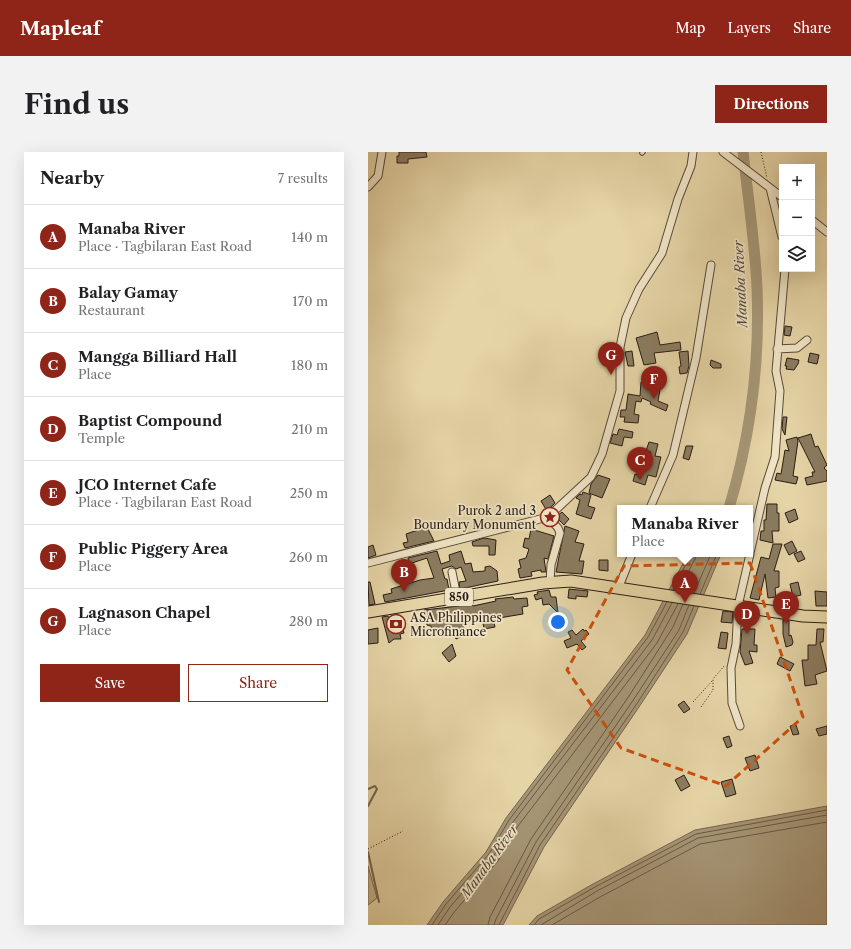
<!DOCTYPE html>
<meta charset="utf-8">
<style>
body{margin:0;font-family:"Libre Caslon Text",serif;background:#f2f2f2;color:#202124}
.controls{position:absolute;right:12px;top:12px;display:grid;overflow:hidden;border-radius:0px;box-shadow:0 4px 16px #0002}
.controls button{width:36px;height:36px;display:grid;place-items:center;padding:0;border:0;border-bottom:1px solid #e0e0e0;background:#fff;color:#202124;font:20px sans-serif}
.you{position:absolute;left:190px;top:470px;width:14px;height:14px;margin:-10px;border:3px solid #fff;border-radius:50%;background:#1a73e8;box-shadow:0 0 0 6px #1a73e833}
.badge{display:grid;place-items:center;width:26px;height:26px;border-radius:50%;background:#8f2418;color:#fff;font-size:13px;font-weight:700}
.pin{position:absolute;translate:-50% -33px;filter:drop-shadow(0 1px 2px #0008)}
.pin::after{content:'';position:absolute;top:21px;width:14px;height:12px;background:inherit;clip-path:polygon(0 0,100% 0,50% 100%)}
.popup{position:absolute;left:249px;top:353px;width:136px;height:52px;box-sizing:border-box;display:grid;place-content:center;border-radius:0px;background:#fff;filter:drop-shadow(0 1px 3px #0005);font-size:13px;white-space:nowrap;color:#757577}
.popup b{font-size:15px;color:#202124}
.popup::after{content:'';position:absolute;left:50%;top:100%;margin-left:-8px;border:8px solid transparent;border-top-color:#fff}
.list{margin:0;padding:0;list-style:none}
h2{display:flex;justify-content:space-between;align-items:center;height:52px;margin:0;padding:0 16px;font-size:17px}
h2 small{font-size:13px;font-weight:400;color:#757577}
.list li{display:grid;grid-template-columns:26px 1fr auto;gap:12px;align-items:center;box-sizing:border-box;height:64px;padding:0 16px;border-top:1px solid #e0e0e0}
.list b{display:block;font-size:15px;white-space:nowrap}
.list p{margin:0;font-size:13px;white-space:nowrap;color:#757577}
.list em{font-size:13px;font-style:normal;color:#757577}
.actions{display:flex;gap:8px;padding:12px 16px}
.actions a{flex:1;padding:9px 0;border:1px solid #8f2418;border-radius:0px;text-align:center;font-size:14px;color:#8f2418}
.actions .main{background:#8f2418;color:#fff}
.icon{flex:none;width:22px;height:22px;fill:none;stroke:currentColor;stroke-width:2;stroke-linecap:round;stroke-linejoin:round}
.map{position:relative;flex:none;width:459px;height:773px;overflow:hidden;border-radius:0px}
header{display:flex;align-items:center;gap:24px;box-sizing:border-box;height:56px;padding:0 20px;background:#8f2418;color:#fff}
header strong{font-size:19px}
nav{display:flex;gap:22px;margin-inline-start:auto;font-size:14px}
.intro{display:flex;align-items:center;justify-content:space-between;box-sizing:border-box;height:96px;padding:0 24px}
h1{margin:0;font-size:28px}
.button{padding:10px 18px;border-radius:0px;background:#8f2418;color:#fff;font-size:14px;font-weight:700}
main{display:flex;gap:24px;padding:0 24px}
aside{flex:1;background:#fff;border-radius:0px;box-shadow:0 4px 16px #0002}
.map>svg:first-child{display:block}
</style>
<header>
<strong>Mapleaf</strong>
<nav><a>Map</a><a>Layers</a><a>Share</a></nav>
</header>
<div class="intro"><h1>Find us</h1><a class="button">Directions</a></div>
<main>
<aside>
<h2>Nearby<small>7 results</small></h2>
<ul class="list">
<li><span class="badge">A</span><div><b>Manaba River</b><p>Place · Tagbilaran East Road</p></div><em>140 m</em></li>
<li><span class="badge">B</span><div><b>Balay Gamay</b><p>Restaurant</p></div><em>170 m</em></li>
<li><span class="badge">C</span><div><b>Mangga Billiard Hall</b><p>Place</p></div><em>180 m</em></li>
<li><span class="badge">D</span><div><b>Baptist Compound</b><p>Temple</p></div><em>210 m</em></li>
<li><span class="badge">E</span><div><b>JCO Internet Cafe</b><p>Place · Tagbilaran East Road</p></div><em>250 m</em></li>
<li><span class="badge">F</span><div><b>Public Piggery Area</b><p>Place</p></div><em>260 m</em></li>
<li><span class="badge">G</span><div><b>Lagnason Chapel</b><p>Place</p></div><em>280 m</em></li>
</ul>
<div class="actions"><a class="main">Save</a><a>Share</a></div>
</aside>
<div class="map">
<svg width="459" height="773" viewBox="0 0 459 773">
<rect width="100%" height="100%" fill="#e5d4a6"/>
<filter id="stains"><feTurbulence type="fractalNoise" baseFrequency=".005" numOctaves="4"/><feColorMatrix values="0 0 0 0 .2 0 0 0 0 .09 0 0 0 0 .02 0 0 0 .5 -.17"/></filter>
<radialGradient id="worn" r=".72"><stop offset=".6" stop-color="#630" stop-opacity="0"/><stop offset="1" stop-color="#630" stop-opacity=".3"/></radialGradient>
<path fill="#c5b58d" stroke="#786851" d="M0,714L9,746L0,753Z"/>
<path fill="#a59575" stroke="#74654f" d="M320,402H353L319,482L273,552L176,695L135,773H59L75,750L118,700L138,666L277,483Z
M459,654V773H161L169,764L225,732L327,678Z"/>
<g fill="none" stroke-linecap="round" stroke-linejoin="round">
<path stroke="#685845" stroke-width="1" d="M305,438L323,402
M310,439L327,407L328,402
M326,441L343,402
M332,442L349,402
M64,773L78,752L121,702L141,668L280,485L299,450
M70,773L82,755L125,705L145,670L284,488L304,451
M77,773L87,759L130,709L150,674L289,491L310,452
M120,773L122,765L163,687L261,544L305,475L315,452
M126,773L128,767L168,690L266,547L311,478L321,453
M131,773L172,693L270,550L315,480L326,454
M166,773L171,767L227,735L328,682L459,658
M173,773L229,739L330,686L459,663
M184,773L232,745L332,692L459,670"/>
<path stroke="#74654f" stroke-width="2" d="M0,637L7,634L9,637L0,654
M0,700L11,750"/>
<path stroke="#a59575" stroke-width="11" d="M361,356C382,286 392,209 389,136C387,91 380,45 375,0"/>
</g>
<path fill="#8b7c60" stroke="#2a1c15" d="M31,0H58L59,5L40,7V11H29V4H31Z
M417,174L424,175L422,184L416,183Z
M289,180L292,193L312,190L313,198L286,201L288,211L276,213L268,186Z
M264,199L266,214H260L257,200Z
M320,199L321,214L319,221L312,222L311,215L313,214L311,200Z
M442,201L451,203L449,212L440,210Z
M419,206L431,208L430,212L426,218L418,217L419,214H417Z
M343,208L353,212V216H345L342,213Z
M273,230L293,232L290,249L300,253L298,259L282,252L283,250L274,246L273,250L268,249L266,262L271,263L270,271L256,270L257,265H252L253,258H258L260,242L272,244Z
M415,265H419L417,283L414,277Z
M251,277L265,280L264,286L256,285L254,294L242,291L245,282L249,283Z
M443,282L447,295L450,294L459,313L456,316L459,319V329L439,333L437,326L445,324L444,320H447L430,286Z
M429,285L430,289L425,324L430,325L428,332L407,328L409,321L413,322L417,298L421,299L418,288Z
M281,290L290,292L287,304L293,305L288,325L280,323L277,333L265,329L267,322L272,324L274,312L280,313L283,300L278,299Z
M318,294H325L321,308L315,306Z
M230,323L242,327L234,346L221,341L223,332Z
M215,340L223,343L220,354L227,356L223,367L208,362L212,348L208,346L212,342L214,343Z
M182,343L187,351L179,359L173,349Z
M399,352H409V361H411V379H404L405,391L392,388L393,379H396V368H398Z
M427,357L430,367L421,371L417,361Z
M194,360L201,367L196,373L188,365Z
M197,374L211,379L207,390L216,392L211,409H216L214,422L188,420Z
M59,375L66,389L37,396L35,391L40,390L38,382Z
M163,377L186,384L180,407L176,406L178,420H173V418L163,420L164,424L152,426L150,417L153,416L151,408L158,406L161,397L155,395L157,386L161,387Z
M116,386L128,388L127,403H121V394H105L104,390Z
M424,389L429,399L421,403L416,393Z
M405,392H414L406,419H411V435L407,436L408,445L400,446L397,422L391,448L382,446L393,405L401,407Z
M5,393L8,403L0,406V395Z
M69,399L73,412L82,409L81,403L93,399L97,412L103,411L105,420L117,419V415L122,414L129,419L130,429L92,437L91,430L98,429L93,415L88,417L84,414L74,417L77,427H79L81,438L17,450L15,443L24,441L23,437L52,428L66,426L59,406L41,412L40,406Z
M433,399L437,407L430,410L426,402Z
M231,408H240V419L231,418Z
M0,430H2L7,452L1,453Z
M430,430L433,443L425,445L422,432Z
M201,437L220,439L219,445L208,444V447L200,446Z
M181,438L183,445H188L190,461L181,452L175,453L174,446L168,448L166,443L170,442L169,440Z
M447,439L459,440V454H448Z
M145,445L146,447L159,446L160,454L154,455L155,462L125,467L127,475L116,477L114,465L93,467L96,476L91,477L94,484L88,487L86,481L65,484L63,474L59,473L56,458L91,454V452L103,450L105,454L128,449L127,447Z
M355,459L365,460L364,471L353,470Z
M20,464L21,468L32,465L36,481L32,482L33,487H26L21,491L14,465Z
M415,468L421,469V484L423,483L425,490L424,493L418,495L415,482Z
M10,476V491L0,492V478Z
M215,477L216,479L218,478L221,482L213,489L218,495L214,498L209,492L199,496L196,489L203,486L200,480L204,478L208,483Z
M374,477H387L386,493H389V500L381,499L385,511L377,513L372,500Z
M449,477H456L455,490H452L459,519L447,523L449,532L437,534L434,508H440V493H448Z
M353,480L360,481L358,497L350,496Z
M84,492L88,504L81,510L74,501Z
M412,505L426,512L422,519L409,512Z
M316,549L322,557L316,561L310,553Z
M428,573L431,582L425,583L422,574Z
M459,574V582L451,584L448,577Z
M361,584L364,594L359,596L355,586Z
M387,603L391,616L382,619L377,606Z
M316,623L322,634L313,639L307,628Z
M364,627L368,642L358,645L353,630Z"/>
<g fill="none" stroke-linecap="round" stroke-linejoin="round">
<defs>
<path id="service" d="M274,1L275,0"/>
<path id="minor" d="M355,0L414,45
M0,35L10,24L14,0
M402,36L414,85
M444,68L459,80
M409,197L429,196L439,188
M282,356L305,303L314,265L328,206L343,113
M180,365L190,376L192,381L183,413L182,431
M382,401L397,336L407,305L412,239L408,219L417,117
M0,411L180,365L223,325L234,302L252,239V195L258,166L271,137L294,101L310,47L323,14L325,0
M84,420L89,445
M250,437L264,402
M372,574L364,551L363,516L368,492L370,454L382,402"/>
<path id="primary" d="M0,460L175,431L203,429L435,464L459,465"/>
</defs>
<use href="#service" stroke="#594a39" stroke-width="5.5"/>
<use href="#minor" stroke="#594a39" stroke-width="9"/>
<use href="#primary" stroke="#2a1c15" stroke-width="13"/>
<path stroke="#2a1c15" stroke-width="1" stroke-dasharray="1 2" stroke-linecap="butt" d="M393,0L399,26
M325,550L345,528
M333,555L345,538V527L357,513
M0,697L35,679"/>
<use href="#service" stroke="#eee3c5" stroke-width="3.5"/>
<use href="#minor" stroke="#eee3c5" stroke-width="7"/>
<use href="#primary" stroke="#e5d4a6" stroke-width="11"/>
</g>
<path fill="none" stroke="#cc500d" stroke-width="3" stroke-dasharray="8 5" stroke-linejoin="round" d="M382,411L435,565L358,634L253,596L199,518L256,414Z"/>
<defs>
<symbol id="sight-ring" viewBox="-11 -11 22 22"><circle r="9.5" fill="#eee3c5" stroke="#8f2418" stroke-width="1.5"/><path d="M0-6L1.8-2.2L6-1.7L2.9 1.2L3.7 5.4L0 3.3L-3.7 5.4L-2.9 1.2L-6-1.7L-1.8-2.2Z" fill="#8f2418"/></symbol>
<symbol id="bank-ring" viewBox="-11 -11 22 22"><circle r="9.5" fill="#eee3c5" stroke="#8f2418" stroke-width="1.5"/><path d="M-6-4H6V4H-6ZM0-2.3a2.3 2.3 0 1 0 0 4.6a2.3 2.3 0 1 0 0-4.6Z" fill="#8f2418"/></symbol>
</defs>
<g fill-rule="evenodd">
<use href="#sight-ring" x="171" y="354" width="22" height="22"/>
<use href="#bank-ring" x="17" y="461" width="22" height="22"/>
</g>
<g text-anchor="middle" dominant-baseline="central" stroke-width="3.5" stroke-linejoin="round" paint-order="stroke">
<rect fill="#eee3c5" stroke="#65584a" stroke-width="1" x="77" y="436" width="28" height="18" rx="3"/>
<g font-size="11" font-weight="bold" fill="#2a1c15">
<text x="91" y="445">850</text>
</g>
<g font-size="12" fill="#2a1c15" stroke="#eee3c5" text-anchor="end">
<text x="168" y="358">Purok 2 and 3<tspan x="168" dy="14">Boundary Monument</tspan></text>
<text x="42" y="465" text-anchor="start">ASA Philippines<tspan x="42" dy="14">Microfinance</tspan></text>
</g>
<g font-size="13" font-style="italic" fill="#554637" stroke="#eee3c5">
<text transform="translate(372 132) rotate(-93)">Manaba River</text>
<text transform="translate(121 709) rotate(-54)">Manaba River</text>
</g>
</g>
<rect width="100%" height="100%" filter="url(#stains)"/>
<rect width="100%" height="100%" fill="url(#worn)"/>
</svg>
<div class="controls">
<button>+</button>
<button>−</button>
<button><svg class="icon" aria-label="layers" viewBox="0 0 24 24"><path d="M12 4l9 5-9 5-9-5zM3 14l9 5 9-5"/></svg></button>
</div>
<div class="you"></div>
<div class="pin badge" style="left:317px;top:451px">A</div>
<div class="popup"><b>Manaba River</b>Place</div>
<div class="pin badge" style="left:36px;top:440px">B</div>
<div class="pin badge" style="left:272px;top:328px">C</div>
<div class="pin badge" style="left:379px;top:482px">D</div>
<div class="pin badge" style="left:418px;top:472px">E</div>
<div class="pin badge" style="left:286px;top:247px">F</div>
<div class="pin badge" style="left:243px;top:223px">G</div>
</div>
</main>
